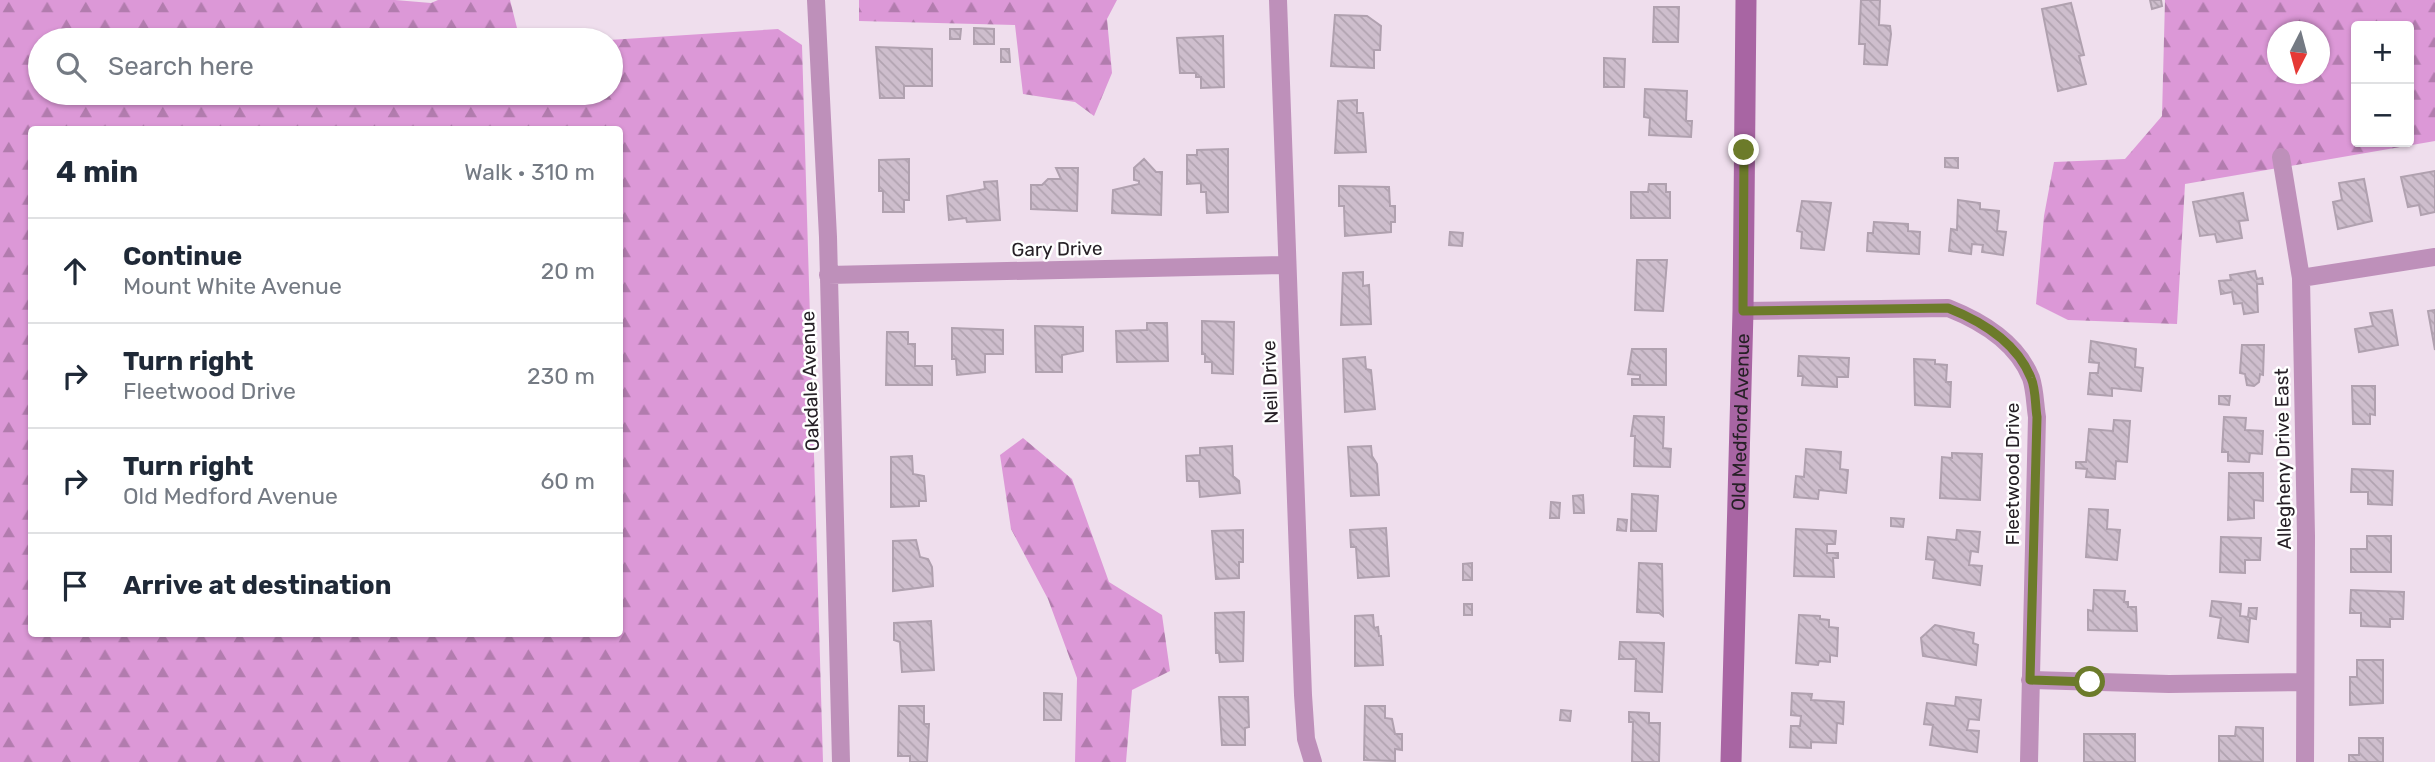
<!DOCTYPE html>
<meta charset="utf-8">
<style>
body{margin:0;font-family:Rubik,sans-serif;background:#f6f6f7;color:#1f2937}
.controls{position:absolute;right:21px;top:21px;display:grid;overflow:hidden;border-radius:7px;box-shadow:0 2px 5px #0004}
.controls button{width:63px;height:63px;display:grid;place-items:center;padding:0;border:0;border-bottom:2px solid #e0e1e3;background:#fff;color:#1f2937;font:35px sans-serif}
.compass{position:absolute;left:2267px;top:21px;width:63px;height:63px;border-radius:50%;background:#fff;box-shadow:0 2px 5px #0004;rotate:186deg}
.stop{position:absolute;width:21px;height:21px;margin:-16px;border:5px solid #6c7b2a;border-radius:50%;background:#fff}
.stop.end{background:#6c7b2a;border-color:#fff;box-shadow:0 2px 7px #0008}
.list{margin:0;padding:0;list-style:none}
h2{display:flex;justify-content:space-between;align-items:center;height:91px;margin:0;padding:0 28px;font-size:30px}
h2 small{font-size:23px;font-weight:400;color:#747a83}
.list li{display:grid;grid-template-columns:46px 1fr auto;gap:21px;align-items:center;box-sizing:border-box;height:105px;padding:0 28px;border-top:2px solid #e0e1e3}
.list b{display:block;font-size:26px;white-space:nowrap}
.list p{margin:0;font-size:23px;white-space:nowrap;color:#747a83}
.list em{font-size:23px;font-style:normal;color:#747a83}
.icon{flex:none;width:38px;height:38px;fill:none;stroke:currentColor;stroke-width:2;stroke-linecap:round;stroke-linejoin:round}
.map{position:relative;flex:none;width:2435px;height:762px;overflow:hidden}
.search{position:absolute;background:#fff;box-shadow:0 2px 5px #0004;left:28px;top:28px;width:595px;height:77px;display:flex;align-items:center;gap:18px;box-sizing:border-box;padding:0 24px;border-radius:38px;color:#747a83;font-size:26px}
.panel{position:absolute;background:#fff;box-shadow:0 2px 5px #0004;left:28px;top:126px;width:595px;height:511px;border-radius:7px}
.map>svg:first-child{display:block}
</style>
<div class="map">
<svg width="2435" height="762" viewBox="0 0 2435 762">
<defs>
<pattern id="forest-firs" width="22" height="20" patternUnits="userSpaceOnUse" patternTransform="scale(1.75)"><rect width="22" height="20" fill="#dc98d7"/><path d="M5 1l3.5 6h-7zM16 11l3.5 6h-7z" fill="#b27cae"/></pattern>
<pattern id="building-back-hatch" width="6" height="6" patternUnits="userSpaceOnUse" patternTransform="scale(1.75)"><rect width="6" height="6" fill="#cebecd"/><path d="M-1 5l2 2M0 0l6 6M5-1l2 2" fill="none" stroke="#b1a3b0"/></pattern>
</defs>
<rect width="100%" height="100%" fill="#efdeed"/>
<path fill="url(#forest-firs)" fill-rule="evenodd" d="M0,0H395L431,3L438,0H510L520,40H40V93H611L609,40L778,29L802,45L823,762H0ZM32,130H620V634H32Z
M859,0H1117L1107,19L1112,73L1094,116L1075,102L1023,94L1015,25L859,21Z
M2165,0H2435V141L2185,184L2177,324L2068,320L2036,304L2044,216L2054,162L2125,159L2162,116ZM2356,26H2409V142H2356ZM2278,32H2320V74H2278Z
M1023,438L1072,479L1109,582L1162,615L1170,671L1132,690L1126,762H1075L1077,678L1048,599L1011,529L1000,455Z"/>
<path fill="url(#building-back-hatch)" stroke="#b0a1af" stroke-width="2" d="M1861,0H1880L1879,25L1890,26L1891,34L1887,65L1864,64L1865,44H1859Z
M2150,0H2161L2162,6L2152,9Z
M2071,3L2084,55L2079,56L2086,84L2058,91L2042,9Z
M1654,7H1679L1678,42H1653Z
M1335,15L1367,16L1381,26L1380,50H1374V68L1331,66Z
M974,28L994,29V44H974Z
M950,29H961L960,39H950Z
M1223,36L1224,87L1201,88V77H1196V73H1180L1177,38Z
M876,47L932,49V86H904V98H880Z
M1001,49H1009L1010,62H1001Z
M1604,58L1625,59L1624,87H1604Z
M1645,89L1687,91L1686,121H1692L1691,137L1649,135L1650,118L1644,117Z
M1357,100V113H1363L1366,152L1335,153L1338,101Z
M1228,149V212L1207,213L1206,192H1201V183L1187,184V155H1197V150Z
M1945,158H1958V168L1945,167Z
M909,159V200H904V212H883V191H879V160Z
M1144,159L1156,172H1162L1161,215L1112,213L1113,190L1139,184V181L1134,180V168Z
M1056,168H1078L1077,211L1031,209V185H1042L1048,179H1061Z
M2435,171V212L2421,215L2419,205L2408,207L2401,177Z
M2364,179L2372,221L2338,229L2333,202L2342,200L2339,183Z
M997,181L1000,220L967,222L966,218L949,220L947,196L985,189L984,182Z
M1649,184H1666V192H1670V218H1631V192H1648Z
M1339,186L1389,187L1390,206H1395V222H1391V232L1345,236L1344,206H1339Z
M2243,193L2248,220L2239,221L2242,238L2217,242L2215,234L2200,236L2193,202Z
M1958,200L1980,203V209L1999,211L1997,231L2006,232L2003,255L1982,252L1983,245L1972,244L1971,254L1949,251L1951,229L1957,230Z
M1802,201L1831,203L1824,250L1801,248L1802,232L1797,231Z
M1874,222L1908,224V231L1920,232L1919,254L1867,251L1868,233H1873Z
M1450,232L1463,233L1462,246L1449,245Z
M1637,260H1667L1663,311L1635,310Z
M2255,271L2257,279L2262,278L2263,284H2257L2258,312L2244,314L2242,303L2234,304L2232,292L2221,294L2219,281L2231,280L2230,275Z
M1363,272V286L1369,285L1371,324L1341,325L1343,273Z
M2392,310L2398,345L2359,352L2355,329L2373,326L2370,313Z
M2435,310V350L2428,311Z
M1202,321L1234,322L1233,374L1212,373V362H1205V354H1202Z
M1147,323H1167L1168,361L1117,362L1116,331L1147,330Z
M1035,326L1083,327V351L1062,355V372H1036Z
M952,328L1003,330V354H985V372L957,375L956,359H952Z
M887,332H908V344H915V366H932V385H886Z
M2091,341L2136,349L2135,367L2143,368L2141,391L2112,388V396L2088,394L2090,373H2098L2099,363L2089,362Z
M2242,345H2264L2263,375L2260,374L2259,382L2254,386L2247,385L2245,374L2240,373Z
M1632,349H1666V385H1632V379H1640V375L1628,374Z
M1799,356L1849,358L1848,377H1837V387L1802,385L1803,376H1798Z
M1365,357L1366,369L1371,370L1375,409L1345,412L1343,359Z
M1914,359L1935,360V364L1947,365L1946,382H1951L1950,407L1915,405Z
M2352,386H2375V415L2370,414V424H2353Z
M2219,396H2230L2229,405L2219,404Z
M1634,416L1664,417L1663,448L1671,449L1670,467L1634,466L1635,436H1631Z
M2224,417L2246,418L2245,430L2263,431L2262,454L2250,453L2249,462L2228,461V452H2222Z
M2114,420L2130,421L2127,462L2116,461L2115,479L2086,477L2087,469L2076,468V462H2086L2089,429L2113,431Z
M1232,446L1233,476L1239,481L1240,493L1200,497L1199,481H1187L1186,456L1200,455V448Z
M1371,446L1372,456L1377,464L1379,495L1351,496L1348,447Z
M1806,449L1841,452L1840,469L1848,470L1846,493L1819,490L1818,499L1794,497L1796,476L1804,477Z
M1952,453L1982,454L1980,500L1940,498L1942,457L1952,458Z
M912,456L913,474L924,476L926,501H919V506L891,507V457Z
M2352,469L2393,471L2392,505L2368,504V492H2351Z
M2229,473H2263V501L2254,500V518L2228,520Z
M1632,494L1658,496L1656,531H1631Z
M1583,495L1584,513H1574L1573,496Z
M1551,502L1560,503L1559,518H1550Z
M2089,509L2108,510L2107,529L2120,530L2117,560L2086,557Z
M1891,518L1904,519L1903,527L1891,526Z
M1618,519L1627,520L1626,531L1617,530Z
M1386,528L1389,576L1358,578L1356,547H1351L1350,530Z
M1796,529L1836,531L1835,544H1827V553H1838V558H1833L1834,577L1794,576Z
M1243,530V562H1239V578L1216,579L1212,531Z
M1957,530L1980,532L1978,552L1971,551L1969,565L1982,566L1980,585L1933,578L1935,560L1926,559L1928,537L1956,540Z
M2367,536H2391V572H2351V549H2367Z
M2221,537L2261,538L2260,560H2245V573L2220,572Z
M916,540L920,557L928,559L932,567L933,586L893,591V541Z
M1472,563V580H1463V564Z
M1639,563L1662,564L1663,616L1659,613L1637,612Z
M2094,590L2125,591L2124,602H2128V607H2136L2137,631L2088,630V610L2093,611Z
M2351,590L2404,592L2403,619H2390V627L2361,626V613H2350Z
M2212,601L2241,604L2240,616L2248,617L2249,608H2257L2256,619L2250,618L2248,642L2218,638L2221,618L2210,616Z
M1464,604H1472V615H1464Z
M1244,612L1243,661L1220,662L1219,653H1216L1215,613Z
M1373,615L1374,628L1378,627L1379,636H1381L1383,665L1355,666V616Z
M1799,615L1820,616V619L1829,620V627L1838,628L1837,656L1830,655V662L1819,661L1818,665L1796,663Z
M931,621L934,670L902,672L900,642L894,640V623Z
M1935,625L1974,633L1973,643L1978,645L1976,665L1923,656L1921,638Z
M1620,642L1664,643L1662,692L1635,691L1636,659H1619Z
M2357,660H2383V703L2350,705V677H2357Z
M1044,693L1062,694L1061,720H1044Z
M1792,693L1812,694L1811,700L1844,702L1843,724L1837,723L1836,743L1811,742V748L1790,747L1791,726H1800L1801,716L1791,715Z
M1219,697H1248L1249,727L1245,728V745H1222Z
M1956,697L1981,700L1979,720L1969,719L1967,730L1979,731L1977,752L1930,745L1933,725L1924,724L1927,703L1955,706Z
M899,706H924V724H929L927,762H910V756H898Z
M1365,706H1385V718L1392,719L1395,734H1402V750L1395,749V761L1364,760Z
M1561,710L1571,711L1570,721L1560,720Z
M1629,712L1649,713V723H1660L1659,762H1632L1633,722H1629Z
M2236,727L2263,728V762L2219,761V736H2235Z
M2084,734H2135V762H2084Z
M2359,738H2383V762H2349V755H2359Z"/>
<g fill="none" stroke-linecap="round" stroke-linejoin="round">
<path stroke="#be90ba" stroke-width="18" d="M816,0L828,237L841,762
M1278,0L1303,695L1306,739L1313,762
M2281,157L2301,278L2306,536L2305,762
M828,275L1287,265
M2301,278L2435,257
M1743,311L1948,308C1981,321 2017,343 2031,378C2035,390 2035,405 2037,417L2029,762
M2030,680L2169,684L2304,682"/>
<path stroke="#a865a3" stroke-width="21" id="s1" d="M1731,762L1743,311L1746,0"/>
</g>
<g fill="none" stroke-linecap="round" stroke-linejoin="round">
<path stroke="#6c7b2a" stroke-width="9" d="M1744,150L1743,311L1948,308C1981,321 2017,343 2031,378C2036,389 2035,405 2037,417L2030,680L2090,682"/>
</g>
<g text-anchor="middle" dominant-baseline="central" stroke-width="5" stroke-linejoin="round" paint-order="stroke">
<g font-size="19" fill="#262026" stroke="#fff">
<text transform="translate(1057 249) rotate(-1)">Gary Drive</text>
<text transform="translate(810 381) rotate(-92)">Oakdale Avenue</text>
<text transform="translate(1270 382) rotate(-92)">Neil Drive</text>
<text stroke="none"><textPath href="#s1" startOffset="340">Old Medford Avenue</textPath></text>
<text transform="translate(2283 459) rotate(-91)">Allegheny Drive East</text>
<text transform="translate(2012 474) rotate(-90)">Fleetwood Drive</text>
</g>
</g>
</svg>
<div class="controls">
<button>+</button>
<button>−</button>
</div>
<svg class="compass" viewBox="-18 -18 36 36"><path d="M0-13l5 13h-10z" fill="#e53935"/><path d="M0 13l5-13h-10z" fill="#747a83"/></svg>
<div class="stop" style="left:2090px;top:682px"></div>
<div class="stop end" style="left:1744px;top:150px"></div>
<div class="search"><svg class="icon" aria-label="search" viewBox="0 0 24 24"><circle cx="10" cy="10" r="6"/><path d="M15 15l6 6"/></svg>Search here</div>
<section class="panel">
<h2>4 min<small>Walk · 310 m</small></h2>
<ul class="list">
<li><svg class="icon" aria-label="ahead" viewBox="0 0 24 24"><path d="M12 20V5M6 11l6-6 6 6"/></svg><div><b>Continue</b><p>Mount White Avenue</p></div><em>20 m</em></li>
<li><svg class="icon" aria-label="right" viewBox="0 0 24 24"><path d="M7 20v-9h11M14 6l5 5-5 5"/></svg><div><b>Turn right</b><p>Fleetwood Drive</p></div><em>230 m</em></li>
<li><svg class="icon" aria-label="right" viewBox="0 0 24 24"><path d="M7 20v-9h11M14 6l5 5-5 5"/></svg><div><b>Turn right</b><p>Old Medford Avenue</p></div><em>60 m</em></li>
<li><svg class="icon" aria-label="arrive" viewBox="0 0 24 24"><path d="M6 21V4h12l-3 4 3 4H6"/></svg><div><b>Arrive at destination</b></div></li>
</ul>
</section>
</div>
